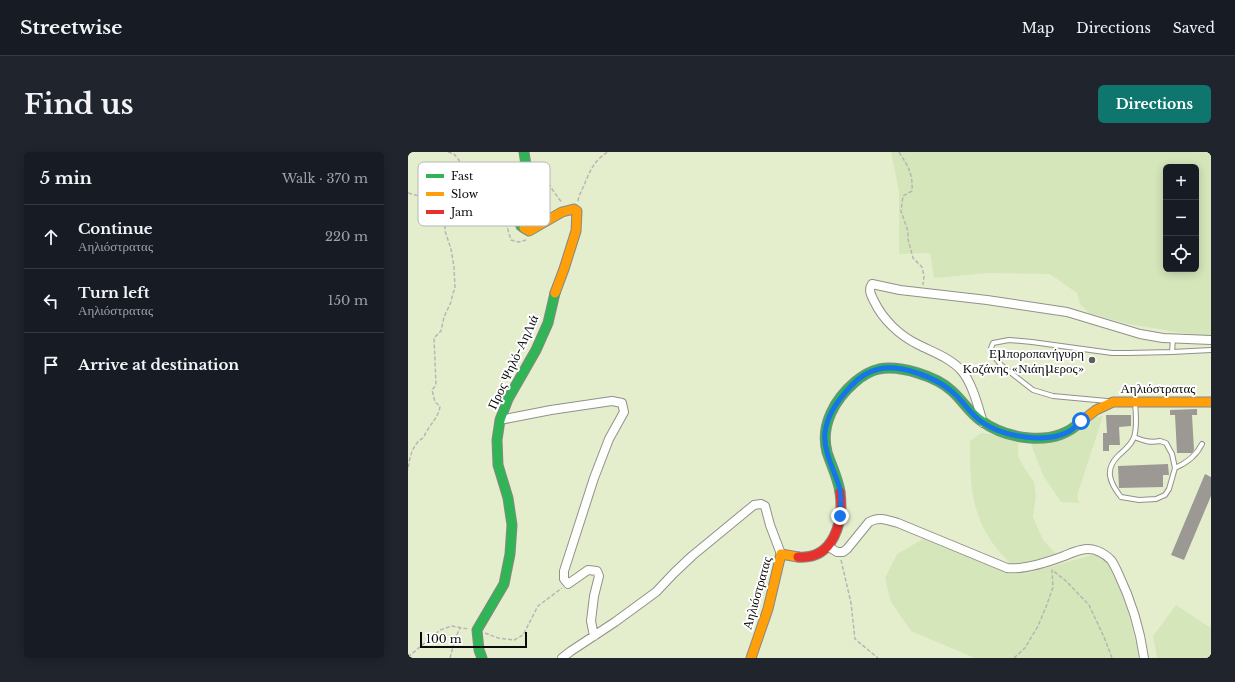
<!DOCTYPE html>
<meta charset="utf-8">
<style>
body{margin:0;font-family:"Libre Baskerville",serif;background:#20242c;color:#f1f3f6}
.controls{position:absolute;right:12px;top:12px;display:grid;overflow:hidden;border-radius:6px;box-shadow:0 2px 10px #0003}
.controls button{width:36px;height:36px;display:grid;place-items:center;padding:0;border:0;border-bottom:1px solid #363941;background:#171b24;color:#f1f3f6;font:20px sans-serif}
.scale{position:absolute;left:12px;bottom:10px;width:107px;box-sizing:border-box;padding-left:4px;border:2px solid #0a0a0a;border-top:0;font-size:11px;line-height:14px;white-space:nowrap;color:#0a0a0a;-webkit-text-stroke:3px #fff;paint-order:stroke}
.stop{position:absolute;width:12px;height:12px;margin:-9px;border:3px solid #1a73e8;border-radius:50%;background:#fff}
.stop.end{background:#1a73e8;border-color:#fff;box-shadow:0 1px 4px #0008}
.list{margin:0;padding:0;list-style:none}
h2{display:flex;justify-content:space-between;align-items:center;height:52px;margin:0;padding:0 16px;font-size:17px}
h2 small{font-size:13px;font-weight:400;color:#9ea1a6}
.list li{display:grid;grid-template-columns:26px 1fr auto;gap:12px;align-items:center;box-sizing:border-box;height:64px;padding:0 16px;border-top:1px solid #363941}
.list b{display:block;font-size:15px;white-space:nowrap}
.list p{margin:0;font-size:13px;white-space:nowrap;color:#9ea1a6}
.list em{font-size:13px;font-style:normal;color:#9ea1a6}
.icon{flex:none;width:22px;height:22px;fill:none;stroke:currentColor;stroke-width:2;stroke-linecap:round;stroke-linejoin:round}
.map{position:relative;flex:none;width:803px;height:506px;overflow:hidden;border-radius:6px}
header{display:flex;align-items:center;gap:24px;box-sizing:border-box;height:56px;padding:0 20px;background:#171b24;border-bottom:1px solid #363941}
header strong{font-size:19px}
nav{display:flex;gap:22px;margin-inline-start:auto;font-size:14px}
.intro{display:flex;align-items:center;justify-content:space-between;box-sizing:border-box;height:96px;padding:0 24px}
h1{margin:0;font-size:28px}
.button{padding:10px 18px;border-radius:6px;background:#0f766e;color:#fff;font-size:14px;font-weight:700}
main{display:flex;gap:24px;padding:0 24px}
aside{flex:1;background:#171b24;border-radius:6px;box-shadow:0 2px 10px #0003}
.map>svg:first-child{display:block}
</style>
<header>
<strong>Streetwise</strong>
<nav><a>Map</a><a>Directions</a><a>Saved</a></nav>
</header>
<div class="intro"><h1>Find us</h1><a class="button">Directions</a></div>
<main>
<aside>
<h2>5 min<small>Walk · 370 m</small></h2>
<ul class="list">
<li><svg class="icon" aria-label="ahead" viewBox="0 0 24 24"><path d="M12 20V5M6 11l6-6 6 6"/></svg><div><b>Continue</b><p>Αηλιόστρατας</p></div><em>220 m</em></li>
<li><svg class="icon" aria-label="left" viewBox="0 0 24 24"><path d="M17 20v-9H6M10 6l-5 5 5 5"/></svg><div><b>Turn left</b><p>Αηλιόστρατας</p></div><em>150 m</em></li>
<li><svg class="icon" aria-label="arrive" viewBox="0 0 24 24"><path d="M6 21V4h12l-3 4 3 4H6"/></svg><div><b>Arrive at destination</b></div></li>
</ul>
</aside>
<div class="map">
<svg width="803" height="506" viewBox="0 0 803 506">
<rect width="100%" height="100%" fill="#f9f6ed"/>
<path fill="#e4eecd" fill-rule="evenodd" d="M0,0H803V506H0ZM758,15H788V117H758Z"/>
<path fill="#d5e6ba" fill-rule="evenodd" d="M483,0H803V184H793L720,172L681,161L672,152L669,141L642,122L580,121L526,126L522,101L491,102V39ZM758,15H788V117H758Z
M695,264L669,344L671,351L653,350L635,323L623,292L684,266Z
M573,281L584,282L610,289V304L617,317L626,330L628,344L625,365L635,388L648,402L611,413L604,414C597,405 588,397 582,387C562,358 562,323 562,289Z
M515,387L602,422L619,421L688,402L703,412L716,444L729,496L730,506H567L503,479L483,450L477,426L489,402Z
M768,453L803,476V506H749L745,484Z"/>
<path fill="#9c9894" d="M789,257V263H784L786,298L784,301H769L767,263H762V258Z
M698,263H723V274L711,275L712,293H701V299H695V281H699Z
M760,312L761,323H755V335L711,336L710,314Z
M797,322L803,325V344L776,408L763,403Z"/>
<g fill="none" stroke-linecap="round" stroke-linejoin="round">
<defs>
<path id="lane" d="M764,200L803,198
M699,249L645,244L625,238L593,213L586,204L583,196L585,191L601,188L624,190L704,201H720L764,200L765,186
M726,285C736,289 742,291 752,289L758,291L764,302L767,316L761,337L757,343L748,347L731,348L713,345C702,331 696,318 710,304C716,298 723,294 726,285C729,276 728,261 727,251
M767,316C779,311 788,304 794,292"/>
<path id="street" d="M92,268L143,258L204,249L214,251L216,260L201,287L186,326L156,419V427L160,432L180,418L189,419L191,424L186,444L183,469L186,484
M575,271C570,254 564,230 553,218C542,206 525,200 511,193C492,184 475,168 466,149C463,143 460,138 464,132L492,138L579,148L659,160L732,182L755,186L803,188
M421,395L429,400H435L439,397L461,370C471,364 479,368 490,371L599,416C615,418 640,410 656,404C661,402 667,399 673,398C684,395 695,400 703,408C706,412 708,417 710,421C723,448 732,477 736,506
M154,506L163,499L207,470L248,440L266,421L284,404L346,353L353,352L357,354L362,373L373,402"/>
<path id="fast" d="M116,0L118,13L117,31L109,63L113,74L116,76
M432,340C430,326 423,313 419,300C412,273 427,247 447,230C454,224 462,219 471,217C492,213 528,224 544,239C554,248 561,260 572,268C598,287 645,296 671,271
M74,506L71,498L69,478L96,432L102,402L104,373L100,346L90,313L89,288L92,268L100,247L128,198L140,171L147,141"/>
<path id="slow" d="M116,76L121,79L154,60L166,57L169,59L168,79L156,117L147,141
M671,271L688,258L705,250H803
M343,506L360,457L373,402L390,405"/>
<path id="jam" d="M390,405C426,408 436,369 432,340"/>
</defs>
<use href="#lane" stroke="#92908c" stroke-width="6"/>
<use href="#street" stroke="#92908c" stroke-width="10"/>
<use href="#fast" stroke="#888783" stroke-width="11"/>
<use href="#slow" stroke="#888783" stroke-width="11"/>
<use href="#jam" stroke="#888783" stroke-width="11"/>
<path stroke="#b7b6b5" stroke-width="1.5" stroke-dasharray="4 2" stroke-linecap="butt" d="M40,0L46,2L51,8L52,14L65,29L74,38L81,41L90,49L96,58L97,68L103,88L111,90L118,88
M491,0C500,14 505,22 504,39L495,44L493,59L500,79V87L505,106L514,115L516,124L515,133
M126,14L131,15L144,37L154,51
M0,41L22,47L28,52L37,70V79L43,97L46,115L47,137L45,141L43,150L36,165L33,179L26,186L28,233L24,238L27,250L32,254C31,264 24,270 19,279C17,281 17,283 16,285C14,287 11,288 9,291C3,298 1,309 0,318
M170,49L171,44C180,27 182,10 200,0
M433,408L443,451L447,487L470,506
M77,481L90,486L106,488L115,483L130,454L154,436
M0,505L32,478L44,474L60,477
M42,506L47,487L52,476
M606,506L617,496L630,474L638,455L645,435L644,418L658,429L681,453L696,485L704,506"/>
<use href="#lane" stroke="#fefefc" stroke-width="4"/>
<use href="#street" stroke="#fefefc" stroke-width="8"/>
<use href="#fast" stroke="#30b455" stroke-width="9"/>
<use href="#slow" stroke="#ff9f0a" stroke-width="9"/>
<use href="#jam" stroke="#e5322d" stroke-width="9"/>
</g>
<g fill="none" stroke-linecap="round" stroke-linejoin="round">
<path stroke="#1a73e8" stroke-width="5" d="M432,364C433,354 434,343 431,334C426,318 415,298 417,281C419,262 431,247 443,234C450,226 461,219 471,217C492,212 526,225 542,238C554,247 562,262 574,270C595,285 639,292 662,279C666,276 669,273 673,269"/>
</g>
<circle fill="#5e5d59" stroke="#fff" stroke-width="1.5" cx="684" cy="208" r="4"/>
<g text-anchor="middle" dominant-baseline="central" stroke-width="4" stroke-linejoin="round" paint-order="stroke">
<g font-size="13" fill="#0a0a0a" stroke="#fff" text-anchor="end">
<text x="676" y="201">Εμποροπανήγυρη<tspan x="676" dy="15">Κοζάνης «Νιάημερος»</tspan></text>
</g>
<g font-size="13" fill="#0a0a0a" stroke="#fff">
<text transform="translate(105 210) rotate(-65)">Προς Ψηλό-ΑηΛιά</text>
<text x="750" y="236">Αηλιόστρατας</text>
<text transform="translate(349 441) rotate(-74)">Αηλιόστρατας</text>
</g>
</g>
<rect x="10" y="10" width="132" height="64" rx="6" fill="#fff" stroke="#b6b6b6" stroke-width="1"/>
<rect x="18" y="22" width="18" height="4" fill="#30b455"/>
<rect x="18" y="40" width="18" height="4" fill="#ff9f0a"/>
<rect x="18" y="58" width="18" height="4" fill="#e5322d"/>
<g font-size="11" fill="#0a0a0a">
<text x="43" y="28">Fast</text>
<text x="43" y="46">Slow</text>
<text x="43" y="64">Jam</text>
</g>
</svg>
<div class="controls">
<button>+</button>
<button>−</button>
<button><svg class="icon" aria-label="locate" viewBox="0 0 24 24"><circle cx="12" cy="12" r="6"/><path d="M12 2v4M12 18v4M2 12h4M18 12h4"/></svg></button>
</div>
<div class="scale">100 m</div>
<div class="stop" style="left:673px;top:269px"></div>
<div class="stop end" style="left:432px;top:364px"></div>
</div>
</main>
